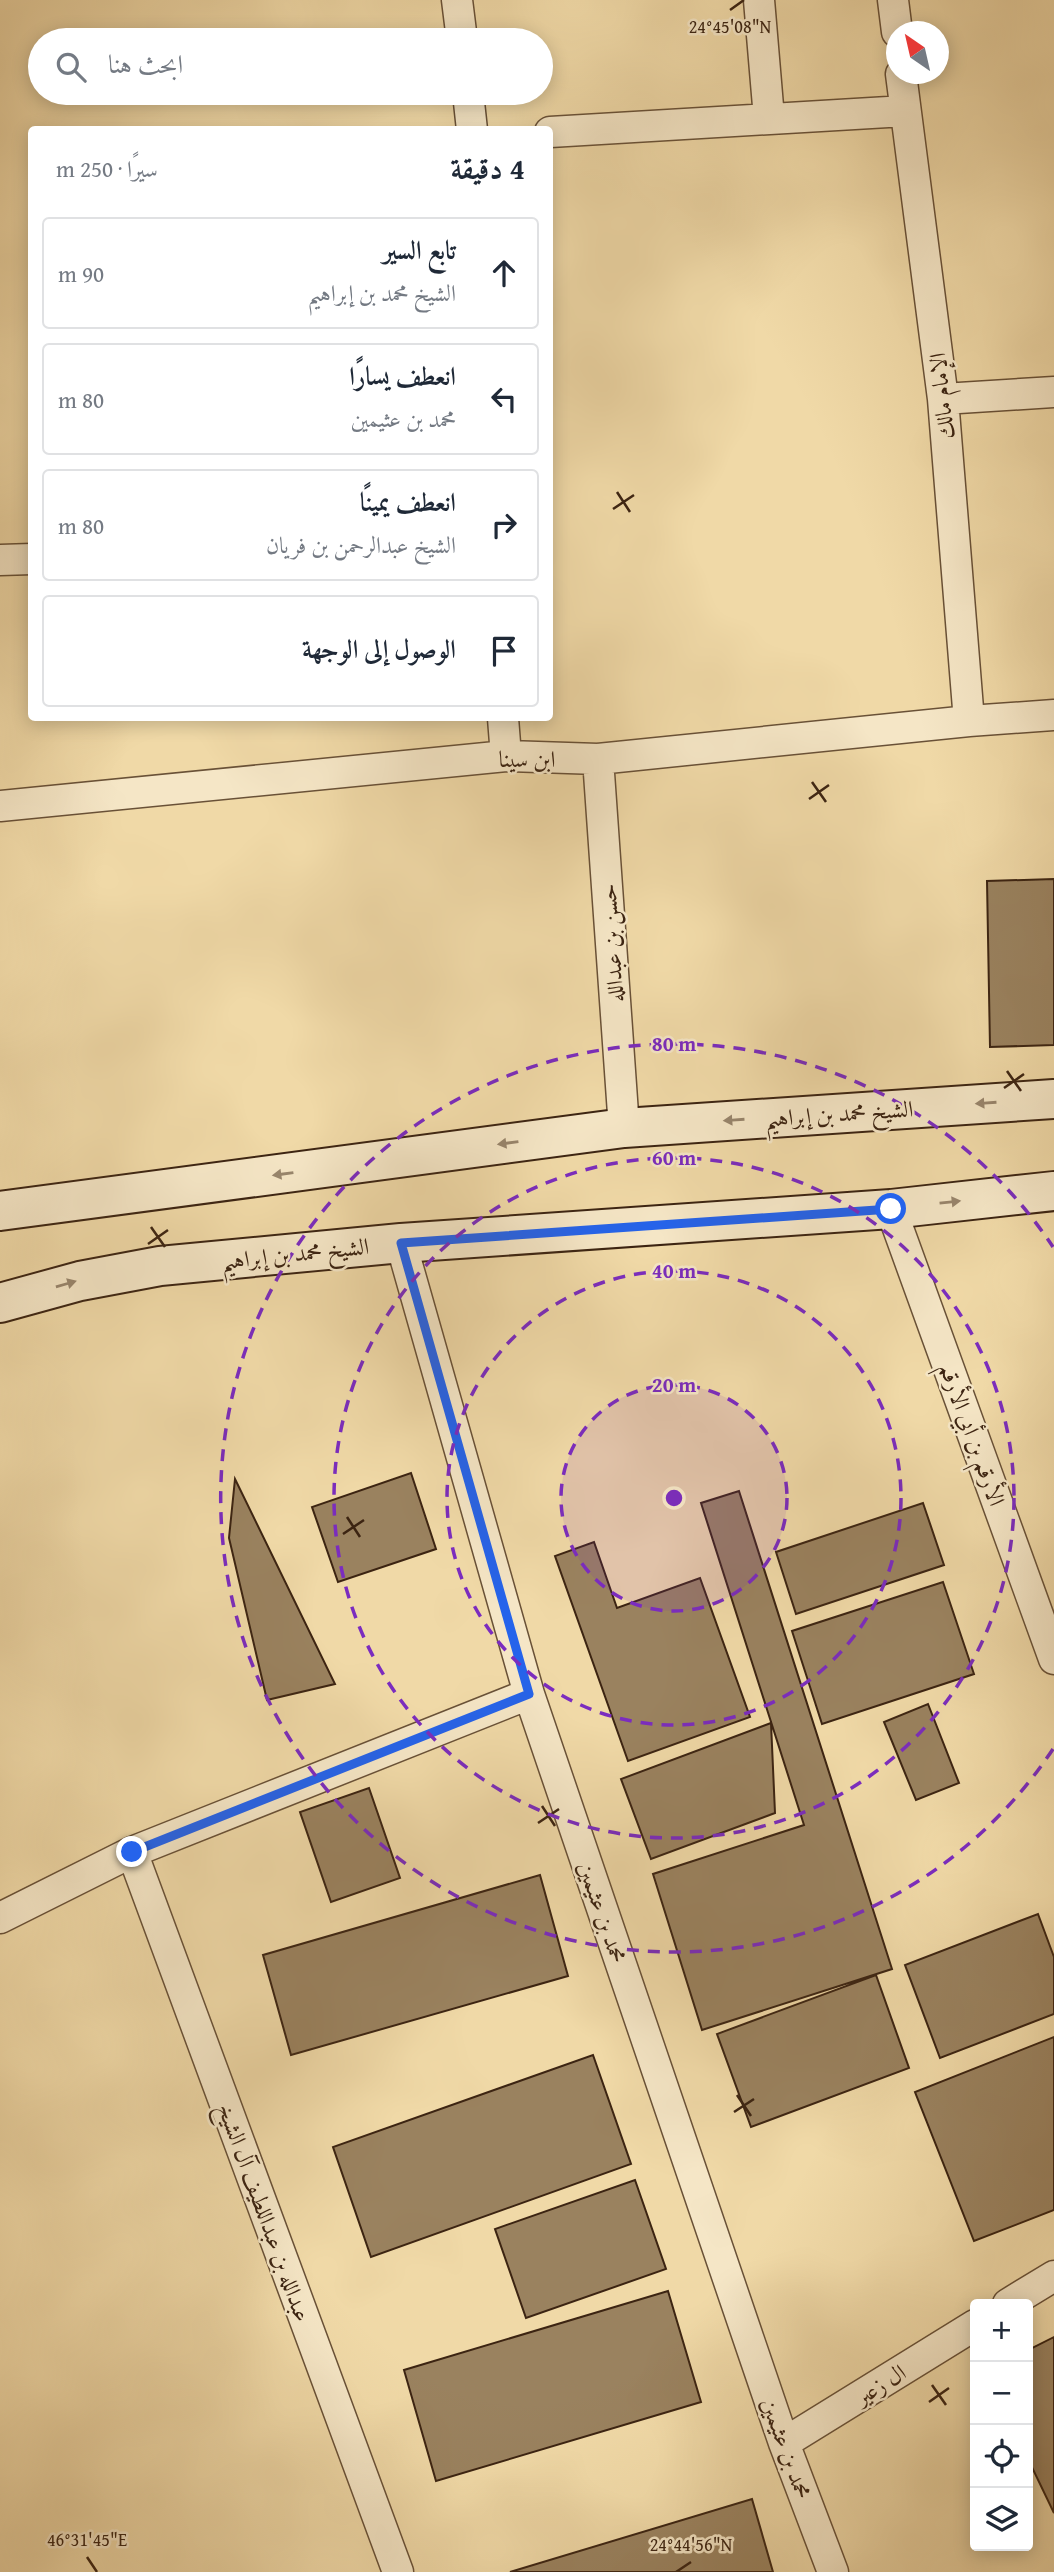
<!DOCTYPE html>
<html lang="ar">
<meta charset="utf-8">
<style>
body{margin:0;font-family:"Gentium Book Plus",Amiri,serif;background:#f2f2f3;color:#1f2937;direction:rtl}
.controls{position:absolute;right:21px;bottom:21px;display:grid;overflow:hidden;border-radius:7px;box-shadow:0 4px 18px #0003}
.controls button{width:63px;height:63px;display:grid;place-items:center;padding:0;border:0;border-bottom:2px solid #e0e1e3;background:#fff;color:#1f2937;font:35px sans-serif}
.compass{position:absolute;left:886px;top:21px;width:63px;height:63px;border-radius:50%;background:#fff;box-shadow:0 4px 18px #0003;rotate:326deg}
.stop{position:absolute;width:21px;height:21px;margin:-16px;border:5px solid #2563eb;border-radius:50%;background:#fff}
.stop.end{background:#2563eb;border-color:#fff;box-shadow:0 2px 7px #0008}
.list{margin:0;padding:0;list-style:none}
h2{display:flex;justify-content:space-between;align-items:center;height:91px;margin:0;padding:0 28px;font-size:30px}
h2 small{font-size:23px;font-weight:400;color:#747a83}
.list li{display:grid;grid-template-columns:46px 1fr auto;gap:21px;align-items:center;box-sizing:border-box;height:112px;margin:0 14px 14px;padding:0 14px;border:2px solid #e0e1e3;border-radius:7px}
.list b{display:block;font-size:26px;white-space:nowrap}
.list p{margin:0;font-size:23px;white-space:nowrap;color:#747a83}
.list em{font-size:23px;font-style:normal;color:#747a83}
.icon{flex:none;width:38px;height:38px;fill:none;stroke:currentColor;stroke-width:2;stroke-linecap:round;stroke-linejoin:round}
.map{position:relative;flex:none;width:1054px;height:2572px;overflow:hidden;direction:ltr}
.search{position:absolute;background:#fff;box-shadow:0 4px 18px #0003;left:28px;top:28px;width:525px;height:77px;display:flex;align-items:center;gap:18px;box-sizing:border-box;padding:0 24px;border-radius:38px;color:#747a83;font-size:26px}
.panel{position:absolute;background:#fff;box-shadow:0 4px 18px #0003;left:28px;top:126px;width:525px;height:595px;border-radius:7px;direction:rtl}
.map>svg:first-child{display:block}
</style>
<div class="map">
<svg width="1054" height="2572" viewBox="0 0 1054 2572">
<rect width="100%" height="100%" fill="#f0d9a7"/>
<filter id="stains"><feTurbulence type="fractalNoise" baseFrequency=".00286" numOctaves="4"/><feColorMatrix values="0 0 0 0 .2 0 0 0 0 .09 0 0 0 0 .02 0 0 0 .5 -.17"/></filter>
<radialGradient id="worn" r=".72"><stop offset=".6" stop-color="#630" stop-opacity="0"/><stop offset="1" stop-color="#630" stop-opacity=".3"/></radialGradient>
<path fill="#9a825f" stroke="#3c2412" stroke-width="2" d="M1054,879V1045L990,1047L987,881Z
M411,1473L436,1549L338,1582L312,1507Z
M235,1479L335,1684L267,1700L229,1538Z
M739,1491L892,1969L702,2030L653,1874L804,1825L701,1503Z
M923,1503L944,1565L796,1614L776,1552Z
M594,1542L617,1608L700,1578L750,1717L628,1761L555,1556Z
M943,1582L974,1674L822,1724L792,1631Z
M928,1704L959,1783L916,1800L884,1722Z
M771,1723L775,1813L651,1859L621,1779Z
M369,1788L400,1878L331,1902L300,1812Z
M540,1875L568,1976L291,2055L263,1955Z
M1038,1914L1054,1957V2014L940,2058L905,1965Z
M876,1975L909,2068L751,2127L717,2034Z
M1054,2037V2210L974,2241L915,2092Z
M593,2055L631,2164L371,2257L333,2147Z
M635,2180L666,2269L526,2318L495,2229Z
M668,2291L701,2402L436,2481L404,2370Z
M1054,2337V2513L1028,2459V2350Z
M752,2499L773,2572H510Z"/>
<g fill="none" stroke-linecap="round" stroke-linejoin="round">
<defs>
<path id="street" d="M457,0L462,40
M759,0L769,118
M893,0L897,32
M901,74L943,399L969,721
M468,93L472,130
M550,132L905,111
M943,399L1054,392
M0,560L32,559
M503,718L506,756
M598,759L624,1128
M0,806L506,756L598,759L969,721L1054,715
M891,1209L1054,1659
M401,1243L529,1694L784,2443L833,2572
M132,1852L398,2572
M0,1918L132,1852L529,1694
M1008,2304L1054,2276
M784,2443L975,2325"/>
<path id="secondary" d="M0,1211L624,1128L1054,1099
M0,1303L80,1281L160,1266L401,1243L891,1209L1054,1191"/>
</defs>
<use href="#street" stroke="#695137" stroke-width="33"/>
<use href="#secondary" stroke="#3c2412" stroke-width="42"/>
<use href="#street" stroke="#f5e6c6" stroke-width="30"/>
<use href="#secondary" stroke="#f5e6c6" stroke-width="38"/>
</g>
<defs><path id="oneway-solid" d="M-6-.8H1V-3.2L6.5 0L1 3.2V.8H-6Z" transform="scale(1.75)"/></defs>
<g fill="#98856c">
<use href="#oneway-solid" transform="translate(986 1103) rotate(176)"/>
<use href="#oneway-solid" transform="translate(734 1120) rotate(176)"/>
<use href="#oneway-solid" transform="translate(508 1143) rotate(172)"/>
<use href="#oneway-solid" transform="translate(283 1174) rotate(172)"/>
<use href="#oneway-solid" transform="translate(950 1202) rotate(-6)"/>
<use href="#oneway-solid" transform="translate(66 1284) rotate(-16)"/>
</g>
<g fill="none" stroke-linecap="round" stroke-linejoin="round">
<path stroke="#2563eb" stroke-width="9" d="M132,1852L529,1694L401,1243L891,1209"/>
</g>
<path fill="none" stroke="#3c2412" stroke-width="2.5" d="M730,10L744,0M617,492L630,512M613,509L634,495M812,782L826,802M809,799L829,785M1007,1071L1021,1091M1004,1088L1024,1074M151,1227L165,1247M148,1244L168,1230M347,1517L360,1537M343,1534L364,1520M542,1806L555,1826M538,1823L559,1809M737,2095L751,2116M734,2112L754,2099M932,2385L946,2405M929,2402L949,2388M87,2557L97,2572M676,2572L691,2562"/>
<circle cx="674" cy="1498" r="113" fill="#7b2cbf" fill-opacity=".12"/>
<g fill="none" stroke="#7b2cbf" stroke-width="3.5" stroke-dasharray="12 9">
<circle cx="674" cy="1498" r="113"/>
<circle cx="674" cy="1498" r="227"/>
<circle cx="674" cy="1498" r="340"/>
<path d="M1053 1749A454 454 0 1 1 1053 1247"/>
</g>
<g text-anchor="middle" dominant-baseline="central" stroke-width="5" stroke-linejoin="round" paint-order="stroke">
<g font-size="23" fill="#3c2412" stroke="#f5e6c6">
<text transform="translate(941 396) rotate(-96)">الإمام مالك</text>
<text x="527" y="758">ابن سينا</text>
<text transform="translate(611 943) rotate(-94)">حسن بن عبدالله</text>
<text transform="translate(839 1113) rotate(-4)">الشيخ محمد بن إبراهيم</text>
<text transform="translate(295 1253) rotate(-6)">الشيخ محمد بن إبراهيم</text>
<text transform="translate(973 1434) rotate(70)">الأرقم بن أبي الأرقم</text>
<text transform="translate(603 1912) rotate(71)">محمد بن عثيمين</text>
<text transform="translate(265 2212) rotate(70)">عبدالله بن عبداللطيف آل الشيخ</text>
<text transform="translate(880 2384) rotate(-32)">ال زعير</text>
<text transform="translate(787 2448) rotate(70)">محمد بن عثيمين</text>
</g>
</g>
<g font-size="18" text-anchor="middle" fill="#3c2412" stroke="#f5e6c6" stroke-width="5" stroke-linejoin="round" paint-order="stroke">
<text x="730" y="33">24°45'08"N</text>
<text x="87" y="2546">46°31'45"E</text>
<text x="691" y="2551">24°44'56"N</text>
</g>
<circle cx="674" cy="1498" r="10" fill="#7b2cbf" stroke="#f5e6c6" stroke-width="3.5"/>
<g font-size="21" text-anchor="middle" font-weight="bold" fill="#7b2cbf" stroke="#f5e6c6" stroke-width="5" stroke-linejoin="round" paint-order="stroke">
<text x="674" y="1051">80 m</text>
<text x="674" y="1165">60 m</text>
<text x="674" y="1278">40 m</text>
<text x="674" y="1392">20 m</text>
</g>
<rect width="100%" height="100%" filter="url(#stains)"/>
<rect width="100%" height="100%" fill="url(#worn)"/>
</svg>
<div class="controls">
<button>+</button>
<button>−</button>
<button><svg class="icon" aria-label="locate" viewBox="0 0 24 24"><circle cx="12" cy="12" r="6"/><path d="M12 2v4M12 18v4M2 12h4M18 12h4"/></svg></button>
<button><svg class="icon" aria-label="layers" viewBox="0 0 24 24"><path d="M12 4l9 5-9 5-9-5zM3 14l9 5 9-5"/></svg></button>
</div>
<svg class="compass" viewBox="-18 -18 36 36"><path d="M0-13l5 13h-10z" fill="#e53935"/><path d="M0 13l5-13h-10z" fill="#747a83"/></svg>
<div class="stop" style="left:891px;top:1209px"></div>
<div class="stop end" style="left:132px;top:1852px"></div>
<div class="search"><svg class="icon" aria-label="search" viewBox="0 0 24 24"><circle cx="10" cy="10" r="6"/><path d="M15 15l6 6"/></svg>ابحث هنا</div>
<section class="panel">
<h2>4 دقيقة<small>سيرًا · 250 m</small></h2>
<ul class="list">
<li><svg class="icon" aria-label="ahead" viewBox="0 0 24 24"><path d="M12 20V5M6 11l6-6 6 6"/></svg><div><b>تابع السير</b><p>الشيخ محمد بن إبراهيم</p></div><em>90 m</em></li>
<li><svg class="icon" aria-label="left" viewBox="0 0 24 24"><path d="M17 20v-9H6M10 6l-5 5 5 5"/></svg><div><b>انعطف يسارًا</b><p>محمد بن عثيمين</p></div><em>80 m</em></li>
<li><svg class="icon" aria-label="right" viewBox="0 0 24 24"><path d="M7 20v-9h11M14 6l5 5-5 5"/></svg><div><b>انعطف يمينًا</b><p>الشيخ عبدالرحمن بن فريان</p></div><em>80 m</em></li>
<li><svg class="icon" aria-label="arrive" viewBox="0 0 24 24"><path d="M6 21V4h12l-3 4 3 4H6"/></svg><div><b>الوصول إلى الوجهة</b></div></li>
</ul>
</section>
</div>
